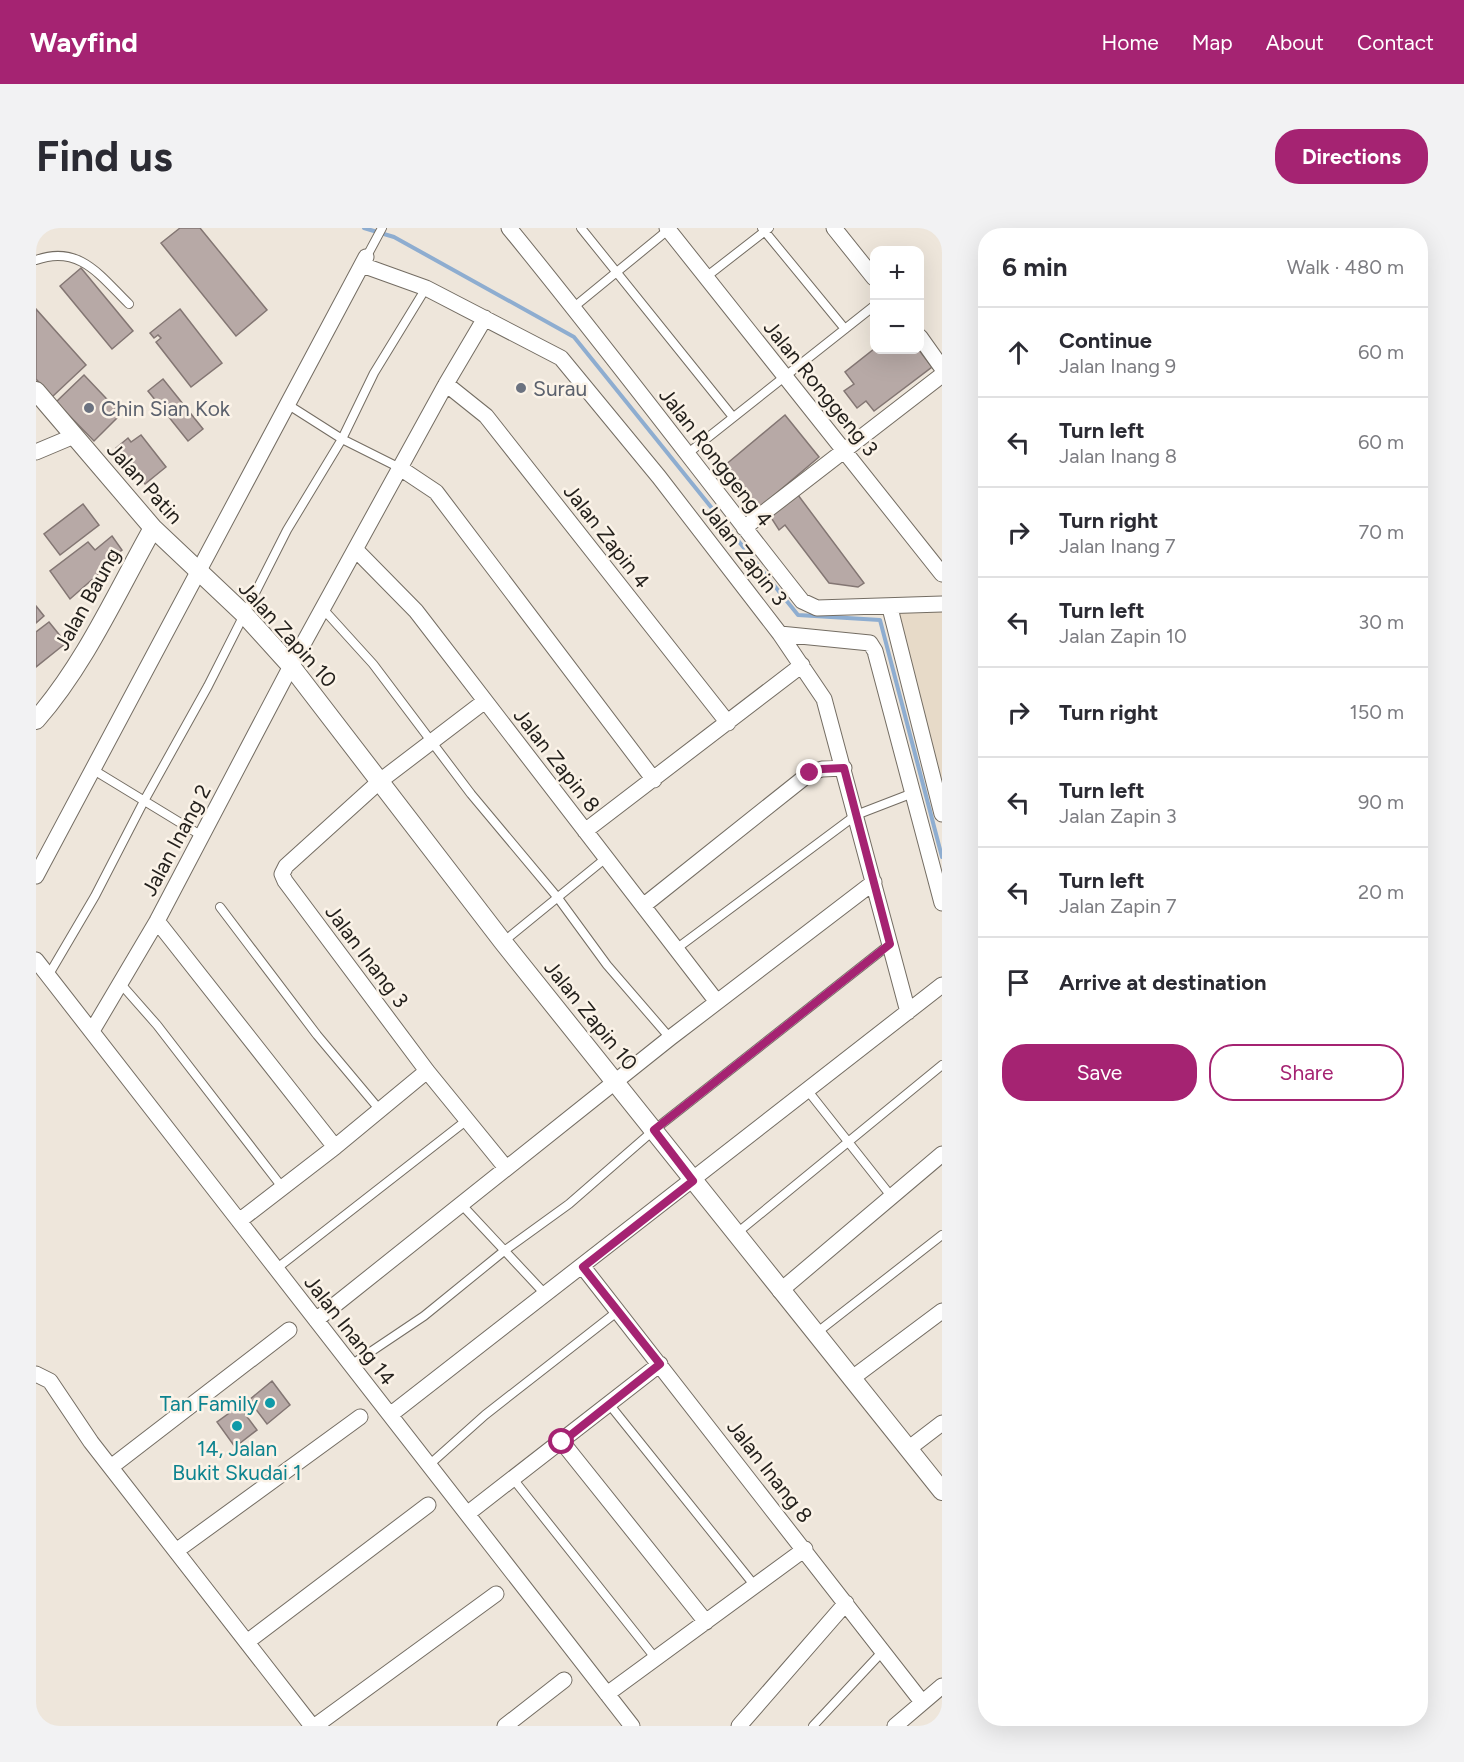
<!DOCTYPE html>
<meta charset="utf-8">
<style>
body{margin:0;font-family:Figtree,sans-serif;background:#f2f2f3;color:#2b2b33}
.controls{position:absolute;right:18px;top:18px;display:grid;overflow:hidden;border-radius:12px;box-shadow:0 6px 24px #0002}
.controls button{width:54px;height:54px;display:grid;place-items:center;padding:0;border:0;border-bottom:2px solid #e1e1e2;background:#fff;color:#2b2b33;font:30px sans-serif}
.stop{position:absolute;width:18px;height:18px;margin:-14px;border:4px solid #a52372;border-radius:50%;background:#fff}
.stop.end{background:#a52372;border-color:#fff;box-shadow:0 2px 6px #0008}
.list{margin:0;padding:0;list-style:none}
h2{display:flex;justify-content:space-between;align-items:center;height:78px;margin:0;padding:0 24px;font-size:26px}
h2 small{font-size:20px;font-weight:400;color:#7c7c81}
.list li{display:grid;grid-template-columns:39px 1fr auto;gap:18px;align-items:center;box-sizing:border-box;height:90px;padding:0 24px;border-top:2px solid #e1e1e2}
.list b{display:block;font-size:22px;white-space:nowrap}
.list p{margin:0;font-size:20px;white-space:nowrap;color:#7c7c81}
.list em{font-size:20px;font-style:normal;color:#7c7c81}
.actions{display:flex;gap:12px;padding:18px 24px}
.actions a{flex:1;padding:14px 0;border:2px solid #a52372;border-radius:24px;text-align:center;font-size:21px;color:#a52372}
.actions .main{background:#a52372;color:#fff}
.icon{flex:none;width:33px;height:33px;fill:none;stroke:currentColor;stroke-width:2;stroke-linecap:round;stroke-linejoin:round}
.map{position:relative;flex:none;width:906px;height:1498px;overflow:hidden;border-radius:24px}
header{display:flex;align-items:center;gap:36px;box-sizing:border-box;height:84px;padding:0 30px;background:#a52372;color:#fff}
header strong{font-size:28px}
nav{display:flex;gap:33px;margin-inline-start:auto;font-size:21px}
.intro{display:flex;align-items:center;justify-content:space-between;box-sizing:border-box;height:144px;padding:0 36px}
h1{margin:0;font-size:42px}
.button{padding:15px 27px;border-radius:24px;background:#a52372;color:#fff;font-size:21px;font-weight:700}
main{display:flex;gap:36px;padding:0 36px}
aside{flex:1;background:#fff;border-radius:24px;box-shadow:0 6px 24px #0002}
.map>svg:first-child{display:block}
</style>
<header>
<strong>Wayfind</strong>
<nav><a>Home</a><a>Map</a><a>About</a><a>Contact</a></nav>
</header>
<div class="intro"><h1>Find us</h1><a class="button">Directions</a></div>
<main>
<div class="map">
<svg width="906" height="1498" viewBox="0 0 906 1498">
<rect width="100%" height="100%" fill="#eee6db"/>
<path fill="#e7dac8" d="M906,381V564L861,384Z"/>
<g fill="none" stroke-linecap="round" stroke-linejoin="round">
<path stroke="#8eadd0" stroke-width="4" d="M328,0L358,9L538,109L762,387L844,392L906,629"/>
</g>
<path fill="#b7a9a6" stroke="#837673" stroke-width="1.5" d="M144,0H164L231,82L200,108L125,15Z
M45,40L97,103L76,121L24,58Z
M0,81L50,137L16,169L0,151Z
M144,81L186,135L155,159L120,114L125,110L122,107L118,110L114,105Z
M838,121L883,122L896,139L838,183L830,173L821,180L808,163L818,156L809,144Z
M48,147L85,186L58,213L20,174Z
M127,151L167,201L152,213L112,163Z
M749,187L783,229L723,280L688,238Z
M105,207L130,239L109,256L80,220L92,210L95,214Z
M762,267L828,355L822,359L793,355L749,297L743,302L734,288Z
M47,276L63,297L24,327L8,306Z
M76,308L86,322L64,339L67,342L34,371L14,343L52,314L59,322Z
M0,378L8,388L0,395Z
M13,394L30,415L0,439V404Z
M236,1153L254,1177L231,1196L213,1172Z
M203,1178L221,1202L199,1219L181,1194Z"/>
<g fill="none" stroke-linecap="round" stroke-linejoin="round">
<defs>
<path id="service" d="M545,0L697,189
M726,0L809,101
M331,28L346,0
M0,32C44,16 65,49 93,76
M670,49L733,0
M538,79L632,2
M251,176L306,211L364,240
M651,226L838,78
M288,382L337,436L435,566L522,670L571,737L634,810
M56,541L166,608
M184,679L281,807L343,881
M467,714L570,630
M640,721L820,587L877,565
M12,748L59,668L108,573L172,458L251,302L306,211L338,145L390,60
M84,755L121,797L246,959
M772,863L855,968
M425,976L510,1067
M701,1005L906,837
M240,1041L431,892
M779,1106L906,1007
M315,1137L388,1088L468,1023L533,976L618,902L854,716
M573,1176L719,1358
M393,1237L449,1187L582,1083
M478,1252L620,1431
M777,1498L847,1423"/>
<path id="minor" d="M473,0C573,122 668,249 766,373L781,380L906,376
M631,0L906,346
M798,0L838,50
M326,37L390,60L525,130L623,249L744,406L788,471L872,784
M884,109L906,140
M410,156L450,188L692,495
M0,224L38,208
M364,240L400,264L618,552
M708,300L906,147
M320,322L380,383L681,774
M854,380L906,586
M744,406L834,415L839,423L906,675
M449,473L344,553L250,638L246,646L249,653L391,843L470,940
M549,603L766,437
M0,648L330,29
M607,678L774,545L786,541L808,540
M121,693L299,919
M0,732L596,1498
M56,803L121,693L255,438L410,156L449,90
M203,993L299,919L391,843
M547,1039L886,1474
M744,1063L906,926
M280,1092L634,810L838,654
M0,1146L14,1153L55,1214L276,1498
M815,1151L906,1083
M354,1187L906,757
M526,1214L670,1394
M872,1221L906,1195
M75,1239L253,1102
M431,1286L624,1136
M140,1323L324,1189
M211,1414L392,1277
M571,1466L769,1321
M279,1498L460,1366
M469,1498L528,1452
M703,1498L810,1375
M859,1498L906,1458"/>
<path id="tertiary" d="M0,163L117,300L207,385L255,438L467,714L906,1263
M0,492C49,436 81,364 117,300"/>
</defs>
<use href="#service" stroke="#746d63" stroke-width="10"/>
<use href="#minor" stroke="#746d63" stroke-width="17"/>
<use href="#tertiary" stroke="#746d63" stroke-width="20"/>
<use href="#service" stroke="#fff" stroke-width="8"/>
<use href="#minor" stroke="#fff" stroke-width="15"/>
<use href="#tertiary" stroke="#fff" stroke-width="18"/>
</g>
<g fill="none" stroke-linecap="round" stroke-linejoin="round">
<path stroke="#a52372" stroke-width="8" d="M526,1214L624,1136L547,1039L657,953L618,902L854,716L808,540L786,541L774,545"/>
</g>
<g fill="#6b7280" stroke="#fbf3e8" stroke-width="2">
<circle cx="485" cy="160" r="6"/>
<circle cx="53" cy="180" r="6"/>
</g>
<g fill="#0f9aa8" stroke="#fbf3e8" stroke-width="2">
<circle cx="234" cy="1175" r="6"/>
<circle cx="201" cy="1198" r="6"/>
</g>
<g text-anchor="middle" dominant-baseline="central" stroke-width="5" stroke-linejoin="round" paint-order="stroke">
<g font-size="21" fill="#5b616d" stroke="#fbf3e8" text-anchor="start">
<text x="497" y="160">Surau</text>
<text x="65" y="180">Chin Sian Kok</text>
</g>
<g font-size="21" fill="#24211d" stroke="#fbf3e8">
<text transform="translate(785 160) rotate(51)">Jalan Ronggeng 3</text>
<text transform="translate(680 229) rotate(52)">Jalan Ronggeng 4</text>
<text transform="translate(109 255) rotate(48)">Jalan Patin</text>
<text transform="translate(571 308) rotate(52)">Jalan Zapin 4</text>
<text transform="translate(709 326) rotate(52)">Jalan Zapin 3</text>
<text transform="translate(51 371) rotate(-61)">Jalan Baung</text>
<text transform="translate(252 406) rotate(48)">Jalan Zapin 10</text>
<text transform="translate(521 532) rotate(52)">Jalan Zapin 8</text>
<text transform="translate(140 612) rotate(-62)">Jalan Inang 2</text>
<text transform="translate(331 728) rotate(53)">Jalan Inang 3</text>
<text transform="translate(555 787) rotate(51)">Jalan Zapin 10</text>
<text transform="translate(314 1102) rotate(52)">Jalan Inang 14</text>
<text transform="translate(734 1243) rotate(52)">Jalan Inang 8</text>
</g>
<g font-size="21" fill="#0d838f" stroke="#fbf3e8" text-anchor="end">
<text x="222" y="1175">Tan Family</text>
<text x="201" y="1220" text-anchor="middle">14, Jalan<tspan x="201" dy="24">Bukit Skudai 1</tspan></text>
</g>
</g>
</svg>
<div class="controls">
<button>+</button>
<button>−</button>
</div>
<div class="stop" style="left:526px;top:1214px"></div>
<div class="stop end" style="left:774px;top:545px"></div>
</div>
<aside>
<h2>6 min<small>Walk · 480 m</small></h2>
<ul class="list">
<li><svg class="icon" aria-label="ahead" viewBox="0 0 24 24"><path d="M12 20V5M6 11l6-6 6 6"/></svg><div><b>Continue</b><p>Jalan Inang 9</p></div><em>60 m</em></li>
<li><svg class="icon" aria-label="left" viewBox="0 0 24 24"><path d="M17 20v-9H6M10 6l-5 5 5 5"/></svg><div><b>Turn left</b><p>Jalan Inang 8</p></div><em>60 m</em></li>
<li><svg class="icon" aria-label="right" viewBox="0 0 24 24"><path d="M7 20v-9h11M14 6l5 5-5 5"/></svg><div><b>Turn right</b><p>Jalan Inang 7</p></div><em>70 m</em></li>
<li><svg class="icon" aria-label="left" viewBox="0 0 24 24"><path d="M17 20v-9H6M10 6l-5 5 5 5"/></svg><div><b>Turn left</b><p>Jalan Zapin 10</p></div><em>30 m</em></li>
<li><svg class="icon" aria-label="right" viewBox="0 0 24 24"><path d="M7 20v-9h11M14 6l5 5-5 5"/></svg><div><b>Turn right</b></div><em>150 m</em></li>
<li><svg class="icon" aria-label="left" viewBox="0 0 24 24"><path d="M17 20v-9H6M10 6l-5 5 5 5"/></svg><div><b>Turn left</b><p>Jalan Zapin 3</p></div><em>90 m</em></li>
<li><svg class="icon" aria-label="left" viewBox="0 0 24 24"><path d="M17 20v-9H6M10 6l-5 5 5 5"/></svg><div><b>Turn left</b><p>Jalan Zapin 7</p></div><em>20 m</em></li>
<li><svg class="icon" aria-label="arrive" viewBox="0 0 24 24"><path d="M6 21V4h12l-3 4 3 4H6"/></svg><div><b>Arrive at destination</b></div></li>
</ul>
<div class="actions"><a class="main">Save</a><a>Share</a></div>
</aside>
</main>
